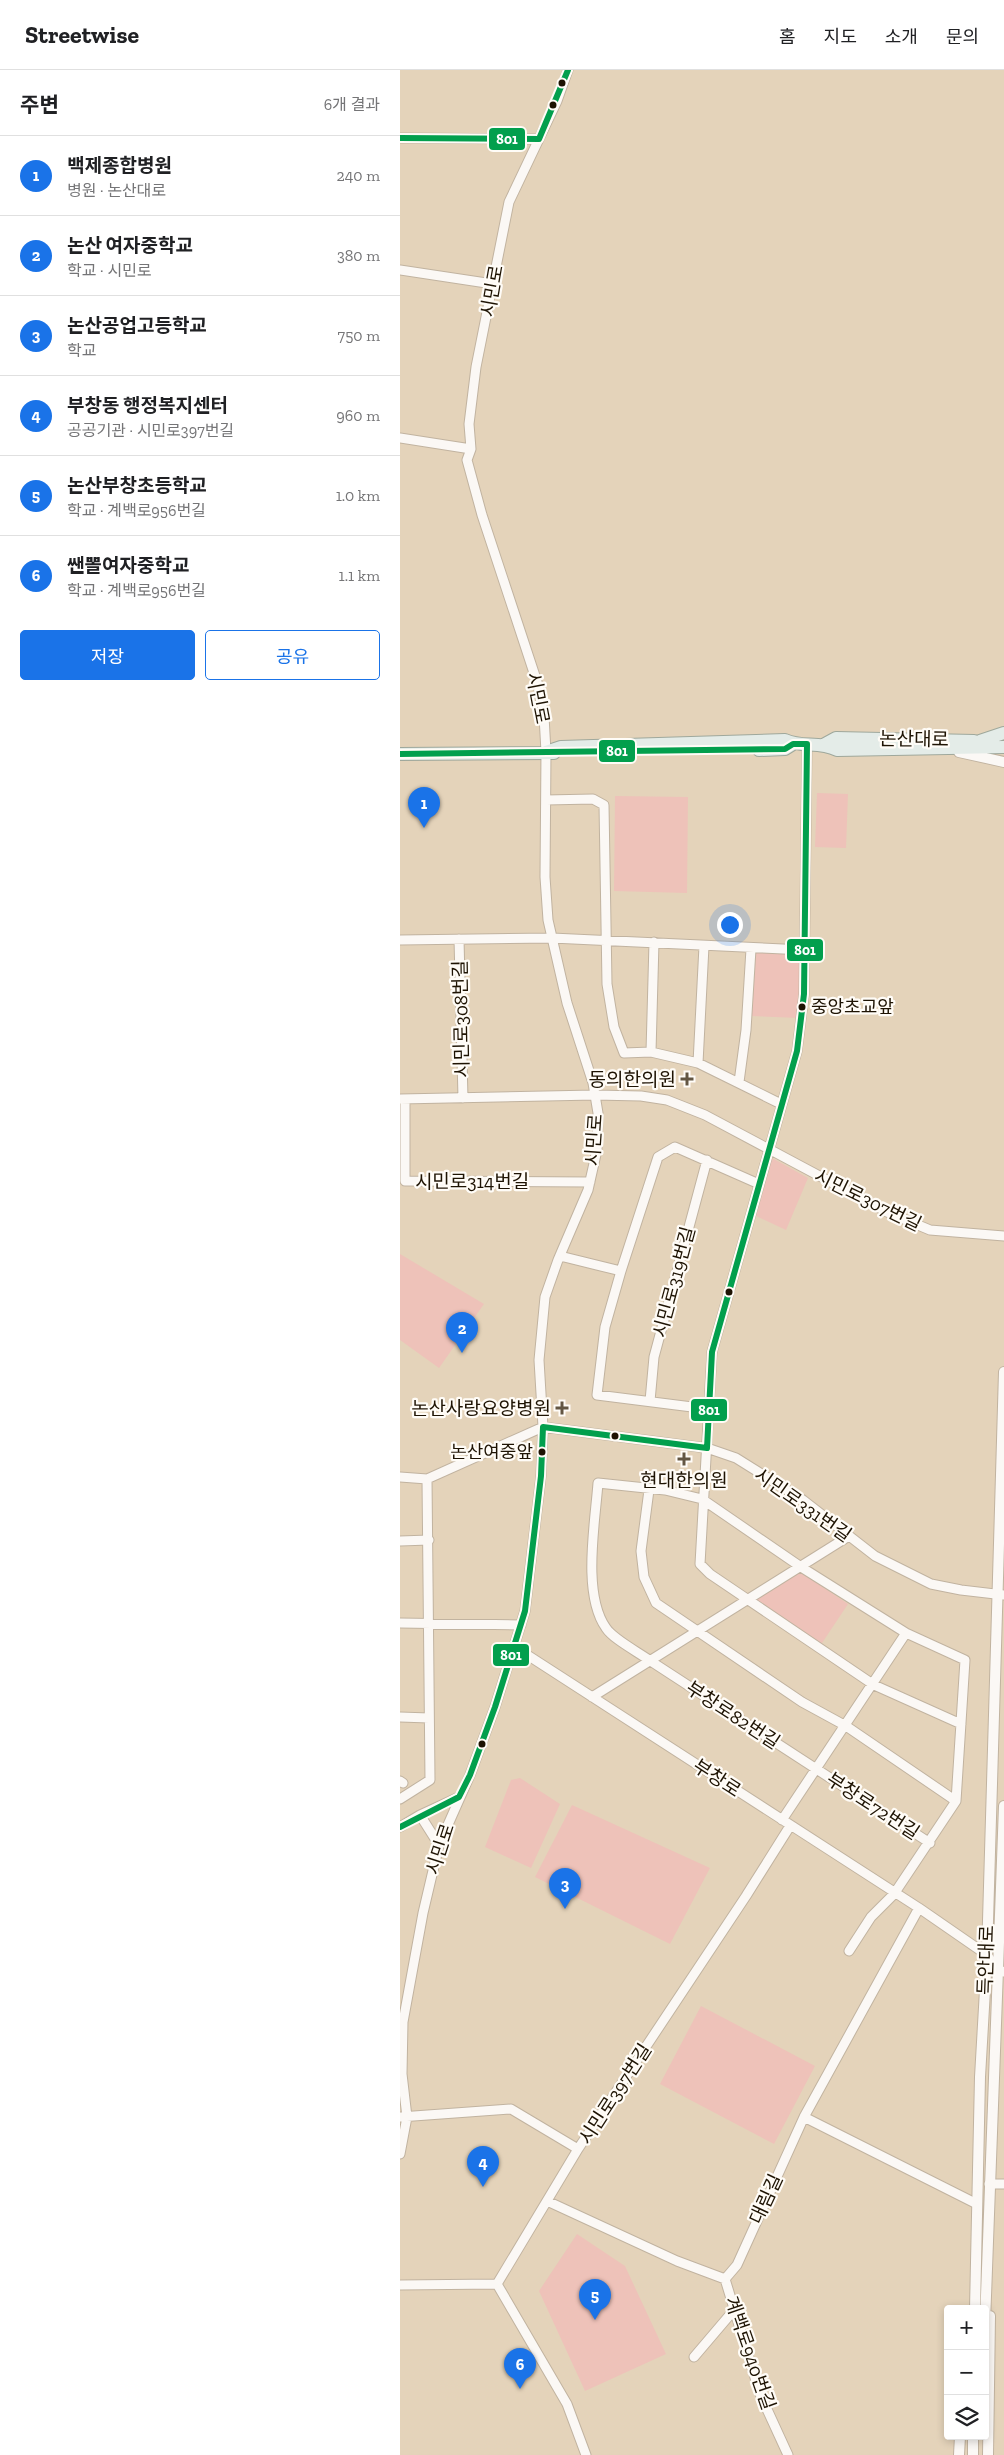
<!DOCTYPE html>
<html lang="ko">
<meta charset="utf-8">
<style>
body{margin:0;font-family:"Zilla Slab","Noto Sans KR",serif;background:#f2f2f2;color:#202124}
.controls{position:absolute;right:15px;bottom:15px;display:grid;overflow:hidden;border-radius:5px;box-shadow:0 2px 8px #0003}
.controls button{width:45px;height:45px;display:grid;place-items:center;padding:0;border:0;border-bottom:1px solid #e0e0e0;background:#fff;color:#202124;font:25px sans-serif}
.you{position:absolute;left:329px;top:854px;width:18px;height:18px;margin:-12px;border:4px solid #fff;border-radius:50%;background:#1a73e8;box-shadow:0 0 0 8px #1a73e833}
.badge{display:grid;place-items:center;width:32px;height:32px;border-radius:50%;background:#1a73e8;color:#fff;font-size:16px;font-weight:700}
.pin{position:absolute;translate:-50% -41px;filter:drop-shadow(0 1px 2px #0008)}
.pin::after{content:'';position:absolute;top:26px;width:18px;height:15px;background:inherit;clip-path:polygon(0 0,100% 0,50% 100%)}
.list{margin:0;padding:0;list-style:none}
h2{display:flex;justify-content:space-between;align-items:center;height:65px;margin:0;padding:0 20px;font-size:21px}
h2 small{font-size:16px;font-weight:400;color:#757577}
.list li{display:grid;grid-template-columns:32px 1fr auto;gap:15px;align-items:center;box-sizing:border-box;height:80px;padding:0 20px;border-top:1px solid #e0e0e0}
.list b{display:block;font-size:19px;white-space:nowrap}
.list p{margin:0;font-size:16px;white-space:nowrap;color:#757577}
.list em{font-size:16px;font-style:normal;color:#757577}
.actions{display:flex;gap:10px;padding:15px 20px}
.actions a{flex:1;padding:11px 0;border:1px solid #1a73e8;border-radius:5px;text-align:center;font-size:18px;color:#1a73e8}
.actions .main{background:#1a73e8;color:#fff}
.icon{flex:none;width:28px;height:28px;fill:none;stroke:currentColor;stroke-width:2;stroke-linecap:round;stroke-linejoin:round}
.map{position:relative;flex:none;width:604px;height:2385px;overflow:hidden}
header{display:flex;align-items:center;gap:30px;box-sizing:border-box;height:70px;padding:0 25px;background:#fff;border-bottom:1px solid #e0e0e0}
header strong{font-size:24px}
nav{display:flex;gap:28px;margin-inline-start:auto;font-size:18px}
main{display:flex}
aside{flex:1;background:#fff}
.map>svg:first-child{display:block}
</style>
<header>
<strong>Streetwise</strong>
<nav><a>홈</a><a>지도</a><a>소개</a><a>문의</a></nav>
</header>
<main>
<aside>
<h2>주변<small>6개 결과</small></h2>
<ul class="list">
<li><span class="badge">1</span><div><b>백제종합병원</b><p>병원 · 논산대로</p></div><em>240 m</em></li>
<li><span class="badge">2</span><div><b>논산 여자중학교</b><p>학교 · 시민로</p></div><em>380 m</em></li>
<li><span class="badge">3</span><div><b>논산공업고등학교</b><p>학교</p></div><em>750 m</em></li>
<li><span class="badge">4</span><div><b>부창동 행정복지센터</b><p>공공기관 · 시민로397번길</p></div><em>960 m</em></li>
<li><span class="badge">5</span><div><b>논산부창초등학교</b><p>학교 · 계백로956번길</p></div><em>1.0 km</em></li>
<li><span class="badge">6</span><div><b>쌘뽈여자중학교</b><p>학교 · 계백로956번길</p></div><em>1.1 km</em></li>
</ul>
<div class="actions"><a class="main">저장</a><a>공유</a></div>
</aside>
<div class="map">
<svg width="604" height="2385" viewBox="0 0 604 2385">
<rect width="100%" height="100%" fill="#e4d3ba"/>
<path fill="#eec2b9" d="M417,723L448,724L446,778L415,777Z
M215,726L288,727L287,823L214,821Z
M354,881L400,883L399,948L351,946Z
M372,1088L408,1108L386,1160L356,1146Z
M0,1184L84,1234L39,1298L0,1270Z
M399,1501L448,1534L420,1576L354,1531Z
M120,1708L160,1734L131,1798L85,1777L111,1710Z
M172,1735L310,1798L270,1874L135,1807Z
M301,1936L415,1996L374,2074L260,2014Z
M177,2164L225,2196L266,2284L185,2321L139,2221Z"/>
<g fill="none" stroke-linecap="round" stroke-linejoin="round">
<defs>
<path id="minor" d="M0,68L139,69
M0,200L93,214
M0,368L71,379
M407,674L404,924L397,981L312,1282L300,1494L310,1504L474,1615L561,1654
M146,730L193,729L204,735L207,914L214,957L224,983L251,982L298,993L381,1034
M59,869L63,1028
M0,870L152,868L404,880
M251,982L254,872
M298,993L304,876
M339,1012L346,960L351,879
M0,1029L195,1025L241,1026L267,1030L305,1045L487,1142L530,1160L604,1166
M5,1029V1111L190,1112
M160,1186L221,1201
M250,1331L254,1287L307,1090
M308,1339L197,1325L205,1257L221,1201L258,1087L275,1077L359,1114
M143,1357L307,1378L336,1388L403,1430L475,1486L531,1514L561,1520L604,1525
M0,1407L27,1409L143,1357
M249,1420L241,1481L244,1507L256,1533L402,1632L446,1656L556,1731
M0,1471L29,1470
M0,1553L121,1555
M115,1577L519,1838L587,1885L597,1899L604,1902
M192,1627L449,1466
M0,1647L29,1648
M0,1711L3,1713
M0,1729L30,1710L27,1409
M20,1745L39,1775
M382,1750L506,1563
M0,1757L20,1745L59,1727
M449,1881L471,1847L494,1824L556,1731L565,1590L506,1563L401,1497L302,1429L265,1420L198,1413C195,1454 182,1524 206,1558C213,1569 238,1582 249,1590L530,1773
M0,2047L111,2039L178,2079
M404,2047L577,2134
M0,2084L7,2047L2,2004L3,1952L23,1843L39,1775L70,1705L95,1637L125,1541L141,1406L143,1357L139,1290L145,1227L158,1190L188,1120L197,1080L198,1043L193,1013L167,933L148,850L145,807L146,682L144,646L138,615L82,445L67,390L71,379L69,354L76,297L109,132L157,31L168,0
M589,2114H604
M147,2131L277,2191L325,2209L337,2195L404,2047L519,1838
M325,2209L360,2324L388,2385
M97,2214L178,2079L346,1826L390,1756
M97,2214L167,2334L186,2385
M0,2215L97,2214
M294,2287L334,2240"/>
<path id="tertiary" d="M559,682L604,692
M575,2239L580,2007L587,1885L604,1302
M585,2253L604,1736
M559,2385L560,2366
M573,2385V2366
M588,2385L590,2246"/>
<path id="primary" d="M580,671L604,663
M425,674L436,668L574,671
M359,680L385,679L393,674
M146,682L161,677L385,670C402,678 419,671 437,680L604,677
M0,684L154,683"/>
</defs>
<use href="#minor" stroke="#c1b3a0" stroke-width="11"/>
<use href="#tertiary" stroke="#c1b3a0" stroke-width="12"/>
<use href="#primary" stroke="#9fa89c" stroke-width="14"/>
<use href="#minor" stroke="#fbf8f5" stroke-width="9"/>
<use href="#tertiary" stroke="#fbf8f5" stroke-width="10"/>
<use href="#primary" stroke="#e4ece8" stroke-width="12"/>
<defs>
<path id="bus-1" d="M0,68L139,69L168,0
M0,684L385,679L393,674H407L404,924L397,981L312,1282L307,1378L143,1357L141,1406L125,1541L95,1637L70,1705L59,1727L0,1757"/>
</defs>
<use href="#bus-1" stroke="#fffcf7" stroke-width="10"/>
<use href="#bus-1" stroke="#029f4d" stroke-width="6"/>
</g>
<g fill="#1e1303" stroke="#fffcf7" stroke-width="2">
<circle cx="162" cy="13" r="4.5"/>
<circle cx="153" cy="35" r="4.5"/>
<circle cx="402" cy="937" r="4.5"/>
<circle cx="329" cy="1222" r="4.5"/>
<circle cx="215" cy="1366" r="4.5"/>
<circle cx="142" cy="1382" r="4.5"/>
<circle cx="82" cy="1674" r="4.5"/>
</g>
<g fill="#635643" stroke="#fffcf7" stroke-width="2">
<path d="M284.5 1001.5h5v5h5v5h-5v5h-5v-5h-5v-5h5z"/>
<path d="M159.5 1330.5h5v5h5v5h-5v5h-5v-5h-5v-5h5z"/>
<path d="M281.5 1381.5h5v5h5v5h-5v5h-5v-5h-5v-5h5z"/>
</g>
<g text-anchor="middle" dominant-baseline="central" stroke-width="4.5" stroke-linejoin="round" paint-order="stroke">
<g font-size="18" fill="#1e1303" stroke="#fffcf7" text-anchor="start">
<text x="411" y="937">중앙초교앞</text>
<text x="133" y="1382" text-anchor="end">논산여중앞</text>
</g>
<g font-size="19" fill="#1e1303" stroke="#fffcf7">
<text transform="translate(92 221) rotate(-80)">시민로</text>
<text transform="translate(138 628) rotate(79)">시민로</text>
<text transform="translate(514 669) rotate(1)">논산대로</text>
<text transform="translate(61 949) rotate(-91)">시민로308번길</text>
<text transform="translate(194 1070) rotate(-86)">시민로</text>
<text x="72" y="1111">시민로314번길</text>
<text transform="translate(468 1130) rotate(26)">시민로307번길</text>
<text transform="translate(274 1212) rotate(-75)">시민로319번길</text>
<text transform="translate(403 1435) rotate(35)">시민로331번길</text>
<text transform="translate(333 1645) rotate(33)">부창로82번길</text>
<text transform="translate(317 1708) rotate(33)">부창로</text>
<text transform="translate(473 1736) rotate(33)">부창로72번길</text>
<text transform="translate(40 1779) rotate(-72)">시민로</text>
<text transform="translate(586 1890) rotate(-88)">득안대로</text>
<text transform="translate(215 2024) rotate(-57)">시민로397번길</text>
<text transform="translate(366 2129) rotate(-65)">대림길</text>
<text transform="translate(350 2283) rotate(71)">계백로940번길</text>
</g>
<g font-size="19" fill="#1e1303" stroke="#fffcf7" text-anchor="end">
<text x="276" y="1009">동의한의원</text>
<text x="151" y="1338">논산사랑요양병원</text>
<text x="284" y="1410" text-anchor="middle">현대한의원</text>
</g>
</g>
<g stroke="#fffcf7" stroke-width="2">
<rect x="88" y="57" width="38" height="24" rx="5" fill="#029f4d"/>
<rect x="198" y="669" width="38" height="24" rx="5" fill="#029f4d"/>
<rect x="386" y="868" width="38" height="24" rx="5" fill="#029f4d"/>
<rect x="290" y="1328" width="38" height="24" rx="5" fill="#029f4d"/>
<rect x="92" y="1573" width="38" height="24" rx="5" fill="#029f4d"/>
</g>
<g font-size="14" text-anchor="middle" font-weight="bold" fill="#fff">
<text x="107" y="74">801</text>
<text x="217" y="686">801</text>
<text x="405" y="885">801</text>
<text x="309" y="1345">801</text>
<text x="111" y="1590">801</text>
</g>
</svg>
<div class="controls">
<button>+</button>
<button>−</button>
<button><svg class="icon" aria-label="layers" viewBox="0 0 24 24"><path d="M12 4l9 5-9 5-9-5zM3 14l9 5 9-5"/></svg></button>
</div>
<div class="you"></div>
<div class="pin badge" style="left:24px;top:758px">1</div>
<div class="pin badge" style="left:62px;top:1283px">2</div>
<div class="pin badge" style="left:165px;top:1839px">3</div>
<div class="pin badge" style="left:83px;top:2117px">4</div>
<div class="pin badge" style="left:195px;top:2250px">5</div>
<div class="pin badge" style="left:120px;top:2319px">6</div>
</div>
</main>
